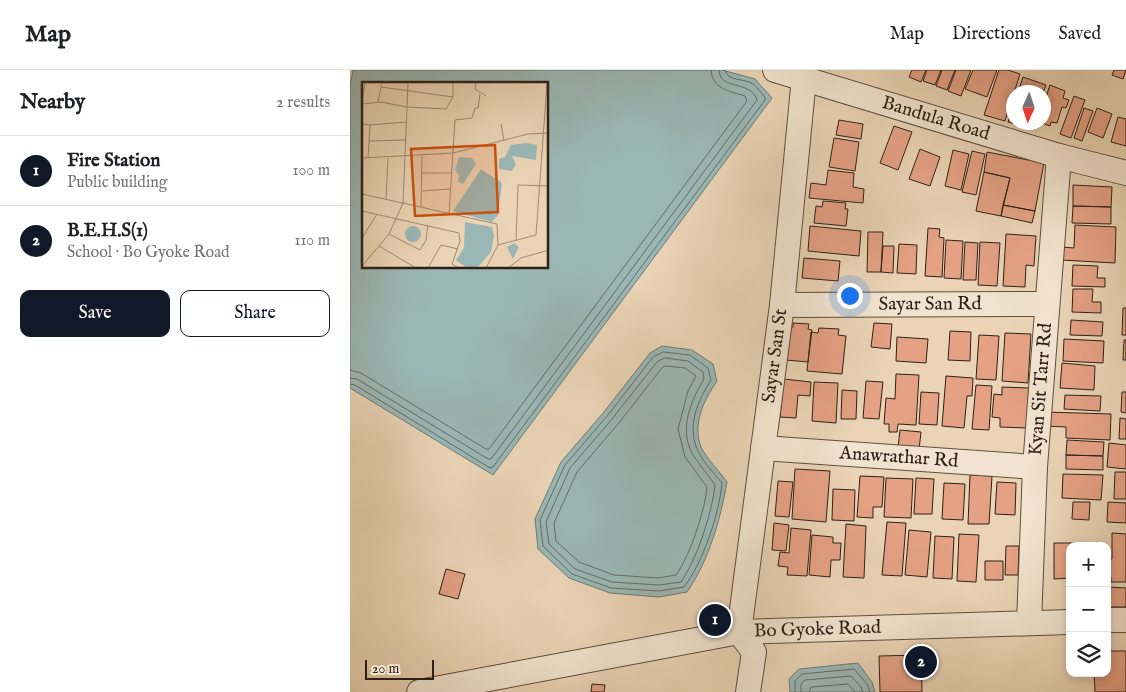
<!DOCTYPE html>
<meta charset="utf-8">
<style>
body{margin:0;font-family:"IM FELL English",serif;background:#f6f6f6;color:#202124}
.controls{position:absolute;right:15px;bottom:15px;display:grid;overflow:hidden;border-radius:10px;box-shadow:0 2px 8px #0003}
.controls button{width:45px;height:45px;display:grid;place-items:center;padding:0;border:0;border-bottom:1px solid #e0e0e0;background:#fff;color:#202124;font:25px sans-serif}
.compass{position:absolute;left:656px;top:15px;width:45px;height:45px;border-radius:50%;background:#fff;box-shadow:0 2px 8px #0003;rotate:183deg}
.scale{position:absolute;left:15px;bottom:12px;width:69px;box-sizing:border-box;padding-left:5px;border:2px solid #2e2117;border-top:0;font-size:14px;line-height:18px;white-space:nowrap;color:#2e2117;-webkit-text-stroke:4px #f1e3cf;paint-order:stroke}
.you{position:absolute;left:499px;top:225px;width:18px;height:18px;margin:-12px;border:4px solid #fff;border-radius:50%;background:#1a73e8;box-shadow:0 0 0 8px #1a73e833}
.badge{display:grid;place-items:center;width:32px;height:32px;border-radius:50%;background:#111827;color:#fff;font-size:16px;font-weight:700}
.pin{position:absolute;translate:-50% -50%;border:2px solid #fff;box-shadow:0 1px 5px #0006}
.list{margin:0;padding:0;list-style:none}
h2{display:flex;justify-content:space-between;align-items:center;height:65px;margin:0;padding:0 20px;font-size:21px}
h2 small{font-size:16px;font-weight:400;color:#757577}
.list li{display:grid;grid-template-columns:32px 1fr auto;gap:15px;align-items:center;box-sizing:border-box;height:70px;padding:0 20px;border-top:1px solid #e0e0e0}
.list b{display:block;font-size:19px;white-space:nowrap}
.list p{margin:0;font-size:16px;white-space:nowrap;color:#757577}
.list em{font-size:16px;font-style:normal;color:#757577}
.actions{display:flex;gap:10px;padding:15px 20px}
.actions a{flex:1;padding:11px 0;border:1px solid #111827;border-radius:10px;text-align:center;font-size:18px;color:#111827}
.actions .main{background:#111827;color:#fff}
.icon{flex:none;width:28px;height:28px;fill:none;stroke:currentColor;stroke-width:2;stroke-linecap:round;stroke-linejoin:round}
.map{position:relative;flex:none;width:776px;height:622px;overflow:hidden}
header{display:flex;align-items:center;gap:30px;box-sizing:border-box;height:70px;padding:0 25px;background:#fff;border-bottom:1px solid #e0e0e0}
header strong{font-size:24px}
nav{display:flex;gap:28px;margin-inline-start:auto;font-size:18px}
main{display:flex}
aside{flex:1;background:#fff}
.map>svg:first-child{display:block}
</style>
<header>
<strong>Map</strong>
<nav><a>Map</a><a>Directions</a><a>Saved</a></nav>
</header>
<main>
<aside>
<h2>Nearby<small>2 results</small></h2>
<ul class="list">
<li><span class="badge">1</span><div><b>Fire Station</b><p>Public building</p></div><em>100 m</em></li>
<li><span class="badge">2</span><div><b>B.E.H.S(1)</b><p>School · Bo Gyoke Road</p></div><em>110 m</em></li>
</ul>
<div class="actions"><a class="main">Save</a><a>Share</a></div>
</aside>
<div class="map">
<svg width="776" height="622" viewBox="0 0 776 622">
<rect width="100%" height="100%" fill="#ead4b5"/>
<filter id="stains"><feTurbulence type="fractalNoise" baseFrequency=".004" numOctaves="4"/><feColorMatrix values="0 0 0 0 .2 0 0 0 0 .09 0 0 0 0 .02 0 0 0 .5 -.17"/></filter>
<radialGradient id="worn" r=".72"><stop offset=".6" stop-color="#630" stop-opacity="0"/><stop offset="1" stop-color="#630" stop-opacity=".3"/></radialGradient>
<path fill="#9ab7b5" stroke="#6f7b76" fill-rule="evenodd" d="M3,0H372L405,9L422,28L143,405L0,318V16ZM14,14H198V198H14Z
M312,276L342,280L363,294L367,311C354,330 342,354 351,377C356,388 370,402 377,412C370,451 359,490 337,522L309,527L260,523L219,508L188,479L185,449L211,392L254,342L300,283Z
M508,593L522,612L525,622H440L439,609L449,599Z"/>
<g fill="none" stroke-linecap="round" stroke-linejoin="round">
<path stroke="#646c66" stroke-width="1" d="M314,282L340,285L358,298L361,310C348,331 337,354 347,379C352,391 364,403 372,413C369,445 353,492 334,517L309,521L261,518L222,504L193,476L190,450L215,395L258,345L303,287Z
M315,288L338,291L353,302L354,309C341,330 329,359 342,383C348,394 358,404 365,415C362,443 347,489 331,512L309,515L262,512L225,499L199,474L196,452L220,398L262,349L307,292Z
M316,296L335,298L346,306L338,321L328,359L335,387L357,417C355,440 340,486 326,505L308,508L264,505L229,492L206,471L204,453L227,402L268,354L312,298Z
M0,300L11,303L136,379H139L397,31L395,26C379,21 362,19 361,0
M0,308L7,309L138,389H141L407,30L406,27C404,24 401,20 397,19C386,13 370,16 369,0
M0,314L5,315L140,398L143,397L415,30V27C411,23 407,17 403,14C395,8 377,12 375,0
M445,622V611L452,604L504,599L517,614L520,622
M451,622V614L455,610L501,606L511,617L513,622
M459,622L461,617L498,614L505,622"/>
</g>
<path fill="#e4a184" stroke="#2e2117" d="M562,0H576L571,12L559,7Z
M577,0H591L585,15L573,11Z
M592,0H605L597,20L586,16Z
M606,0H621L611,26L598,21Z
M623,0H647L637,27L615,19Z
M649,0H658L670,4L655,51L634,45Z
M764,0H776L773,9L762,5Z
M673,7L696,15L693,22H668Z
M700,15L715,21L713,28L719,30L716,38L712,37L707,53L701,52L700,56L689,52H694V33Z
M724,26L735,30L721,68L710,64Z
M664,35V52H666L665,54L658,52Z
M734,38L743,41L732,71L724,68Z
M747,38L762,44L753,68L738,62Z
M768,47L776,49V76L761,72Z
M489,50L513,54L511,69L486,65Z
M544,56L562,62L548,100L530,93Z
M484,68L509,72L505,101L479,97Z
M570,79L590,87L580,116L559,109Z
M603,80L619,84L611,120L595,116Z
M622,81L635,84L626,125L612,122Z
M637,82L694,93L685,141L653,135L660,108L634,102Z
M478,100L504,103L503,117L514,119L513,133L459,128L461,113L476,115Z
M634,102L660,108L651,146L626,141Z
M723,115L762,117L761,137L723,136Z
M473,131L496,133L495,139H498L496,156L464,153L466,136L472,137Z
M653,135L685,141L682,153L651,146Z
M723,136L761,137V154L722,153Z
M725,155L766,157L765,193L711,190L712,177L724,178Z
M460,156L511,161L509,186L458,181Z
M578,158L590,159L589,167L594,168L592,207L575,206Z
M518,162H533L531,202H517Z
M656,164L686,166L684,196L676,195L675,217L653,216Z
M596,170L613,171L611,209L594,208Z
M615,172L628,173L626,210H613Z
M630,172L650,173L647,216L628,215Z
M549,174L567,175L566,204L547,203Z
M533,176H544L543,203L531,202Z
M454,188L490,191L488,211L452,208Z
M723,195L748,196L747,208H755V217L722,216Z
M723,219H743L742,232H751V243L722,242Z
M773,238H776V265H772Z
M721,250L753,252L752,266L720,265Z
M443,253L459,254L458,259L462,260L458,292L436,290L440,257H443Z
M524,253L542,254L540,279L521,277Z
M469,258L489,259L488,265L496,266L492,304L457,301L461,262L468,263Z
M600,261L621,262L620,291L598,290Z
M655,263L681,264L678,313L652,311Z
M629,265L649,266L646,310L626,309Z
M547,267L578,269L576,293L546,291Z
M714,269L754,271L753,293L713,291Z
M774,270H776V290H773Z
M712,293L745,296L744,320L710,318Z
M546,304L569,305L566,355L548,354L547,362H539V354H534L536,328L545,329Z
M596,306L623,308L622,326H617L614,358L592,356Z
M434,309L461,312L460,326L448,325L446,348L430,347Z
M516,311L533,312L529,349L513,348Z
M464,312L488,313L486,353L462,351Z
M626,315L642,316L639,360L622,359Z
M652,317L679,318L677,358L650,357V348L642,347L644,324L652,325Z
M492,320L507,321L506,349H491Z
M571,322L589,323L587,355L569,354Z
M772,322H776V343L771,342Z
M715,325L751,326L750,341L714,339Z
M695,342L761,344L760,370L716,368V357L695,356Z
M770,348L776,349V369H769Z
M550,360L571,362L569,380L548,378Z
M717,370L754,372L753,386L716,385Z
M759,373L776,375V399L757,397Z
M716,385L753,386V400L716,399Z
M445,399L480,401L476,452L442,449Z
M765,402H776V429H764Z
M713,404L753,405L751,430L712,428Z
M620,405L642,406L639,454H618Z
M510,406L534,407L532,437H523V448L507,447Z
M536,408L563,409L561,448L534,447Z
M566,408L584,409L582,444H564Z
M428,411L443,412L439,447L425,446Z
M647,412L666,413L665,445L645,444Z
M594,413L615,414L613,450L592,449Z
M483,419L505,420L504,451L482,450Z
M723,432H740L739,450L722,449Z
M758,432L776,433V453L757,452Z
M537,452L556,453L552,506L532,505Z
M424,453L439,455L436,481L422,480Z
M496,454L516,456L514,508L493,507Z
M441,458L461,460L457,506L437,505L438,497L428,496L430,482L439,483Z
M559,460L581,462L577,507L555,505Z
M762,463L776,464V512H761V507H757V489H762Z
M609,464L629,465L626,512L607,511Z
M462,465L483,467V473H491L490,490H481L480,507L459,505Z
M585,466L604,467L602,509L583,508Z
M704,473H729V476H720V508L704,509Z
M656,476H669L668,505H655Z
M635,491H653V510H635Z
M96,499L115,504L108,529L89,524Z
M757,517L776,518V537H757Z
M349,543H382V558H349Z
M757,581H776V622H745L744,603H757Z
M571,585L572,622H530L529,586Z
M242,614L255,615L254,622H241Z"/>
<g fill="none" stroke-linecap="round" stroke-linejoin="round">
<defs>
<g id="street">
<path id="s1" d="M425,0L709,86L776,103"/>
<path id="s2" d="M432,235L697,234"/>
<path id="s3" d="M413,378L685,397"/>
<path d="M757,550H776"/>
<path id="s4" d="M679,553L685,397L709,86"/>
<path id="s5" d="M69,622L389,562L720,552"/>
<path id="s6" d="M398,622L404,582L389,562L432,235L454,8"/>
</g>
</defs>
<use href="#street" stroke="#5d4e3e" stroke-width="26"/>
<use href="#street" stroke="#f1e3cf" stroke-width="24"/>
</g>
<g text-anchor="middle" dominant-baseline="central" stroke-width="4" stroke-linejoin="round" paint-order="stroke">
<g font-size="19" fill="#2e2117" stroke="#f1e3cf">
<text stroke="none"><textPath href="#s1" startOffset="168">Bandula Road</textPath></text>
<text stroke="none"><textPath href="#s2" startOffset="148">Sayar San Rd</textPath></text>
<text stroke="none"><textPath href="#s6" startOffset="344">Sayar San St</textPath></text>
<text stroke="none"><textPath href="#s4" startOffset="234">Kyan Sit Tarr Rd</textPath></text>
<text stroke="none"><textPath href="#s3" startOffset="136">Anawrathar Rd</textPath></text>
<text stroke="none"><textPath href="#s5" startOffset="404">Bo Gyoke Road</textPath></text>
</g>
</g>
<g transform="translate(12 12)">
<rect width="186" height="186" fill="#ead4b5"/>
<path d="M165,61L175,63L174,78L150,74L154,83L149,89L137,87V77L143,75L149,63ZM97,75L110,76L114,82L101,102L96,100L97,93L93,88ZM119,87L140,101L136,133L130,140L91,129ZM103,140L130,145L132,154L129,170L115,186H105L94,178L102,166ZM43 152a8 8 0 1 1 16 0a8 8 0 1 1-16 0ZM152,161L157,165L151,177L145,165Z" fill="#9ab7b5"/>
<path fill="none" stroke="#9f8c76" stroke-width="1" d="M114,1L113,7L124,14M19,5L91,15M0,20L3,1M16,20L20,1M0,22L19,20L45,25L84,27L91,15V1M0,42L8,43L6,76M139,42L142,59M8,43L44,40M7,59L44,58M0,76L91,71L166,52L187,51M60,91H90M60,109L88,107M0,112L135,142L136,163L124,186M24,117L26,76M59,125L60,74M0,129L97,151L98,159L90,182L97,186M87,132L93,38L110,36L113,26H116L118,12M27,152L58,168L64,158L66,143M0,156L15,132M154,159L156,103L187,104M136,163L174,153L185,1M17,164L54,186M0,184L27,152L41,121L46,1M66,186L79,163L96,167M146,186L159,176L187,168"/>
<path fill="#cc510e" fill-opacity="0.15" stroke="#cc510e" stroke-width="2.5" d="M133,63L136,130L53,134L49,67Z"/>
<rect width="186" height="186" fill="none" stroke="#2e2117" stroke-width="2.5"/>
</g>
<rect width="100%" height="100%" filter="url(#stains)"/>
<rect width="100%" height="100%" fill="url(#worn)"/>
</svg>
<div class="controls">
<button>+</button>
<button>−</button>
<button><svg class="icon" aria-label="layers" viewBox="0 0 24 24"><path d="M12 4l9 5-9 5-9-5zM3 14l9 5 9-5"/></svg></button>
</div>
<svg class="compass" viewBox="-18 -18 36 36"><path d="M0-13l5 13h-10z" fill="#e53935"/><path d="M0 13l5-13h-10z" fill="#757577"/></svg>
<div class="scale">20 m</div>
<div class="you"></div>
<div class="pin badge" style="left:365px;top:550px">1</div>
<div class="pin badge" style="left:571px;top:592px">2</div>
</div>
</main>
